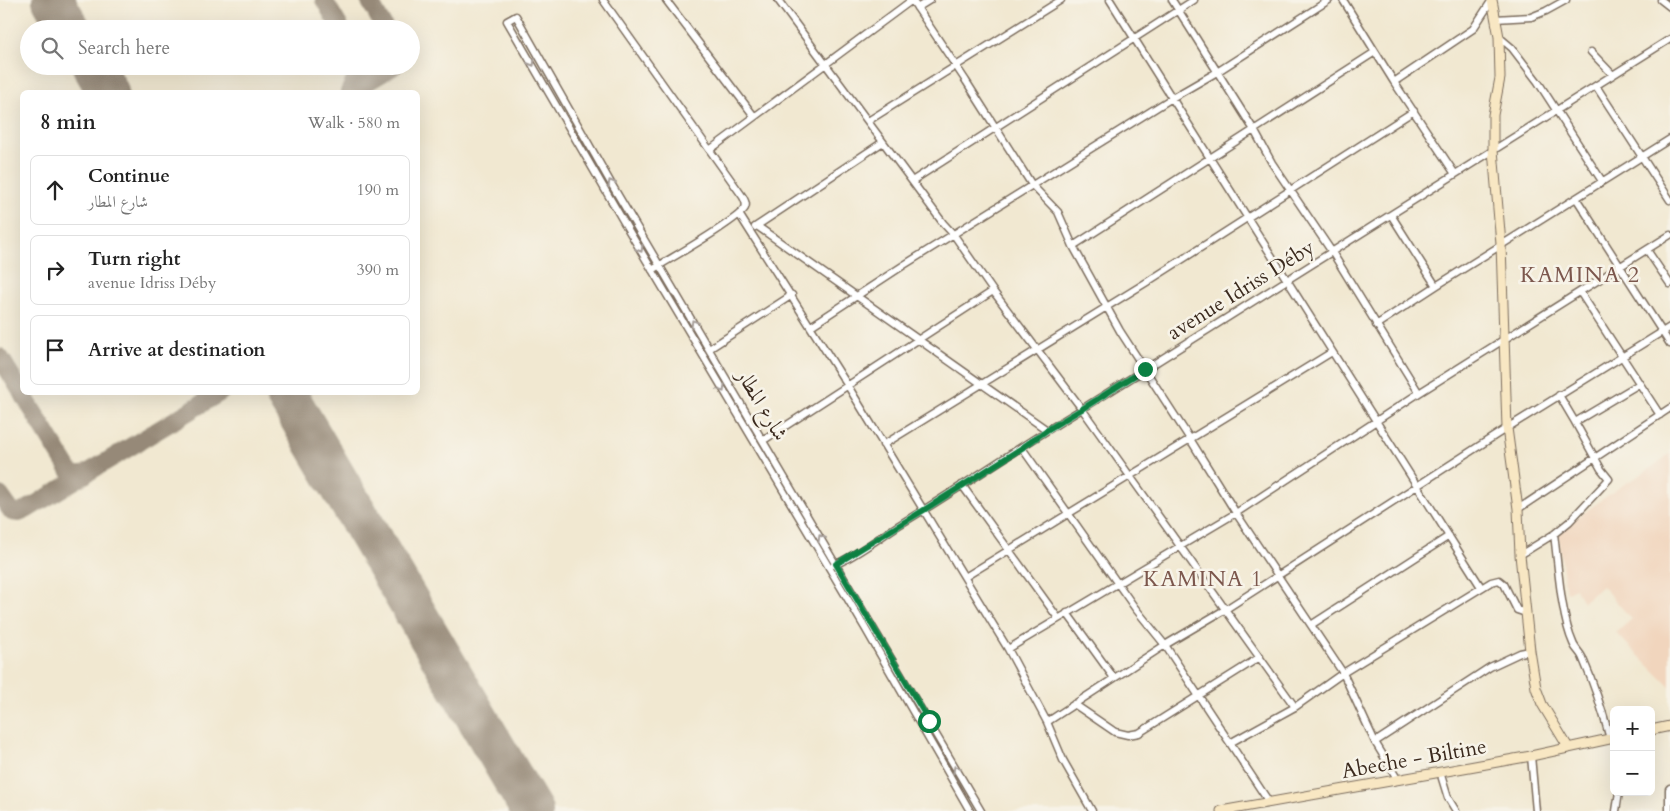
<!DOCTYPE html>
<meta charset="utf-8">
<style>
body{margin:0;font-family:Cardo,Amiri,serif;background:#f2f2f2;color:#222}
.controls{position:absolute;right:15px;bottom:15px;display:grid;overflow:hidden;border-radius:8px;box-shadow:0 5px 20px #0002}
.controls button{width:45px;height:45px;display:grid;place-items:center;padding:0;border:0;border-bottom:1px solid #e0e0e0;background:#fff;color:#222;font:25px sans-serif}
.stop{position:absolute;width:15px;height:15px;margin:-11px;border:4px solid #0b8043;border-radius:50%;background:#fff}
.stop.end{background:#0b8043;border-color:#fff;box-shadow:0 1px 5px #0008}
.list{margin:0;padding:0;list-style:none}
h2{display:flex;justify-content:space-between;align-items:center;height:65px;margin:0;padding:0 20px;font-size:21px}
h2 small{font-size:16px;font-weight:400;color:#767676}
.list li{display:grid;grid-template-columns:32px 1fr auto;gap:15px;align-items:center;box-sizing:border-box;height:70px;margin:0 10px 10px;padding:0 10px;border:1px solid #e0e0e0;border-radius:8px}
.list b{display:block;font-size:19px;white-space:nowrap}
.list p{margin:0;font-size:16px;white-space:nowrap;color:#767676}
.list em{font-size:16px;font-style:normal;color:#767676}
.icon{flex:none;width:28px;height:28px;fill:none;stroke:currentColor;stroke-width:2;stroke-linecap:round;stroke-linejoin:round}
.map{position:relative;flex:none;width:1670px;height:811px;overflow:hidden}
.search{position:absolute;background:#fff;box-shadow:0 5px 20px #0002;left:20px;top:20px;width:400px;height:55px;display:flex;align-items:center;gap:12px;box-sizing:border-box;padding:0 18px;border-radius:28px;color:#767676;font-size:19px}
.panel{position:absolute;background:#fff;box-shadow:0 5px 20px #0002;left:20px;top:90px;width:400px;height:305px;border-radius:8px}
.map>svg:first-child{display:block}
</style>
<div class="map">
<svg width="1670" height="811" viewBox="0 0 1670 811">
<rect width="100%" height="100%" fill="#f7f3e8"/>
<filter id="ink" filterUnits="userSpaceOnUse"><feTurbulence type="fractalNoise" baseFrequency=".02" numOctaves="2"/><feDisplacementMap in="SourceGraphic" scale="10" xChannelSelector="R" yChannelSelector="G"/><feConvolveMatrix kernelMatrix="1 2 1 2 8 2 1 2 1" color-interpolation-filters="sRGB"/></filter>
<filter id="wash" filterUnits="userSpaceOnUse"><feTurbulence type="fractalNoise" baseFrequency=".0096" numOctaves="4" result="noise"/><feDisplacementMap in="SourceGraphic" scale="20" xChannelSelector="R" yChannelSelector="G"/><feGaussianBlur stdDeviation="1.12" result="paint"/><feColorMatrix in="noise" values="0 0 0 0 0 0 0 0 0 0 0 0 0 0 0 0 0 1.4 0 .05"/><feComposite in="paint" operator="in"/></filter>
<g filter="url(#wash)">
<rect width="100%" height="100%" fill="#f1e8d1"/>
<path fill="#f1d5bd" d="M1670,454V687L1616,633L1632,619L1602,586L1583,602L1575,588L1566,593L1558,531L1620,487L1642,474Z"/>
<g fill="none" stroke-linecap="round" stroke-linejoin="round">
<path stroke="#968978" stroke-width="18" d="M324,0L341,29
M369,0L385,29
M349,92L359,71V66
M351,92L394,66
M0,357L71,473L76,475H85
M0,495L12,512L19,513L26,510L221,392"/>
<path stroke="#968978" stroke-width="42" d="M53,0L70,29
M93,66L108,92
M285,392L532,811"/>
</g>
</g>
<g filter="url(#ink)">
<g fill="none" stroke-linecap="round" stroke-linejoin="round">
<defs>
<path id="street" d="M603,0L743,197C745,201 747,204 745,208C737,221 669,259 652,270
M666,0L754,116
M778,0L943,223L954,235L993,291L1082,409L1295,707
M912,0L966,81L1032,185L1058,212L1073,246L1120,331L1190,439L1236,513L1343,673L1375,742L1398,780
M1110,0L1481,587
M1172,0L1254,130L1272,163L1332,252L1419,393
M1343,0L1394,82
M1661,0L1670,7
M917,8L930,0
M1495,19L1531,17L1546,11L1566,0
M1499,37L1512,48L1538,82L1602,181
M1591,52L1613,75
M1596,86L1670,200
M868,121L1061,0
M711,149L912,0
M1455,174L1394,82L1473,29L1492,0
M912,181L1194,0
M1576,198L1670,344
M739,214L848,386L1008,649L1047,722L1063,760L1092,811
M1391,215L1436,286L1670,139
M757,226L1047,430
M755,227L883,142
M1073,246L1375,52
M1647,250L1670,284
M1580,292L1660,415
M1376,325L1436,286
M811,326L904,265L1172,98L1217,72L1329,0
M709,349L792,295
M1559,395L1575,422
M764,440L993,291
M883,445L1147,282L1414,111
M1022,448L1135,608L1165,645L1269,802
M962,485L1058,618
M1518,509L1670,408
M1554,534C1558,564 1561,617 1573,643C1575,649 1581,653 1583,659C1594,684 1603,712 1610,739
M1520,555L1554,534L1569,522L1609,479L1601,469L1575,422L1639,384
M834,565C854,557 880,537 899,525C961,488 1020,446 1082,409L1670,39
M965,577L1332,352
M1067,613L1114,678
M1311,625L1449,536
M1008,649L1236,513L1419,393L1670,235
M1074,704L1115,732L1128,735L1139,733L1260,657
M1047,722L1165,645L1226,609L1507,428L1670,327
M1375,742L1490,667L1520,653L1530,651
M1230,743L1295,707L1343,673L1491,582L1499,580L1504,584L1517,610L1526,613
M1531,756L1536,811
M1440,772L1448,798L1456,811
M970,811L865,628L629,231L507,21L516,16L612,185L981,811
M1616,811L1619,792
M1669,811V789L1670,788"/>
<path id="secondary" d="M1492,0L1499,37L1500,78L1493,115V150L1501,244L1507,428L1518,509L1520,555L1530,651L1536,688L1542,704L1568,747
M1651,730L1670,726
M1221,811L1531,756L1614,738"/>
</defs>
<use href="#street" stroke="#7b6c5d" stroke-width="9"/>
<use href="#secondary" stroke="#7b6c5d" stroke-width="11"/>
<use href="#street" stroke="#fff" stroke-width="6"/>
<use href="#secondary" stroke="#f8e7c3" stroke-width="9"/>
</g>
<defs><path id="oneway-chevron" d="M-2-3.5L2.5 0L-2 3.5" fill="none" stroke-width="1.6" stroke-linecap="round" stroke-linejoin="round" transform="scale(1.25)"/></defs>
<g stroke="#a79f9a">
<use href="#oneway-chevron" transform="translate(532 63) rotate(60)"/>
<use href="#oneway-chevron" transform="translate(611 183) rotate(-120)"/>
<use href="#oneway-chevron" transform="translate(640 249) rotate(60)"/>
<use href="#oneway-chevron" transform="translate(694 323) rotate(-121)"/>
<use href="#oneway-chevron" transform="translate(722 389) rotate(59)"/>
<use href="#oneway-chevron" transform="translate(821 538) rotate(-120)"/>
<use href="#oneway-chevron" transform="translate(956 769) rotate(-120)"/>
</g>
</g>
<g fill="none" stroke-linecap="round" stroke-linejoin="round" filter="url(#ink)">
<path stroke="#0b8043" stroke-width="6" d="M929,721L836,564L924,510L1022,448L1047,430L1082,409L1145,369"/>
</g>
<g text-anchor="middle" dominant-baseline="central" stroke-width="5" stroke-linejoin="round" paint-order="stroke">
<g font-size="21" fill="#3b2a1e" stroke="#f7f3e8">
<text transform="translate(1241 290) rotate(-32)">avenue Idriss Déby</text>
<text transform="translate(762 405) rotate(59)">شارع المطار</text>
<text transform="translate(1414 759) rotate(-10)">Abeche - Biltine</text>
</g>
<g font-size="22" letter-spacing="1" fill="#7c574d" stroke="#f7f3e8">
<text x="1580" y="275">KAMINA 2</text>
<text x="1203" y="579">KAMINA 1</text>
</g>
</g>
</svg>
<div class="controls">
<button>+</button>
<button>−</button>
</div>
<div class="stop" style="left:929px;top:721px"></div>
<div class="stop end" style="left:1145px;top:369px"></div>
<div class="search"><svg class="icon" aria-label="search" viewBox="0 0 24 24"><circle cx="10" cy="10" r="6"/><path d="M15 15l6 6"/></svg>Search here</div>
<section class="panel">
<h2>8 min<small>Walk · 580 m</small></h2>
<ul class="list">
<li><svg class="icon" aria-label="ahead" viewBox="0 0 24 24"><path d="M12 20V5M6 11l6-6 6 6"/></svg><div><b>Continue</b><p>شارع المطار</p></div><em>190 m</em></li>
<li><svg class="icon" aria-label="right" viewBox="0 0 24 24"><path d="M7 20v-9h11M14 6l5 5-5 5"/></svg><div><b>Turn right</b><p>avenue Idriss Déby</p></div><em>390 m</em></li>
<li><svg class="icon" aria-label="arrive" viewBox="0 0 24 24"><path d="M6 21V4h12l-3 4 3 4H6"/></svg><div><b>Arrive at destination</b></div></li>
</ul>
</section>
</div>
